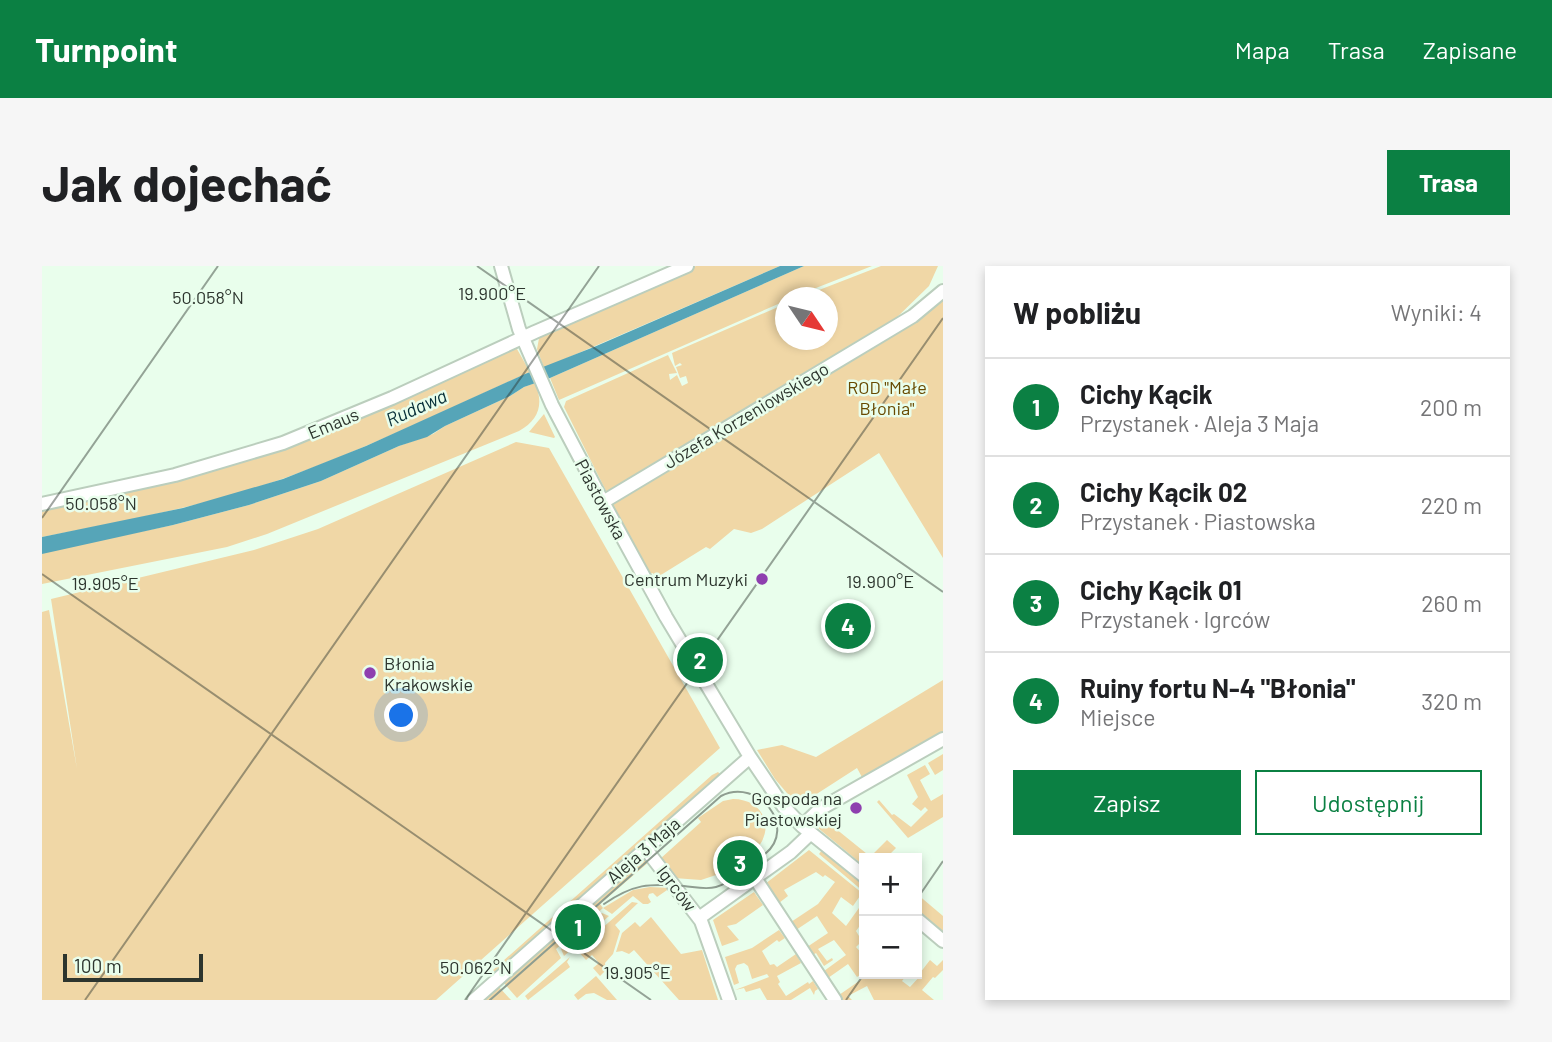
<!DOCTYPE html>
<html lang="pl">
<meta charset="utf-8">
<style>
body{margin:0;font-family:Barlow,sans-serif;background:#f6f6f6;color:#202124}
.controls{position:absolute;right:21px;bottom:21px;display:grid;overflow:hidden;border-radius:0px;box-shadow:0 4px 10px #0003}
.controls button{width:63px;height:63px;display:grid;place-items:center;padding:0;border:0;border-bottom:2px solid #e0e0e0;background:#fff;color:#202124;font:35px sans-serif}
.compass{position:absolute;left:733px;top:21px;width:63px;height:63px;border-radius:50%;background:#fff;box-shadow:0 4px 10px #0003;rotate:125deg}
.scale{position:absolute;left:21px;bottom:18px;width:140px;box-sizing:border-box;padding-left:7px;border:4px solid #2d352e;border-top:0;font-size:19px;line-height:24px;white-space:nowrap;color:#2d352e;-webkit-text-stroke:5px #e9feec;paint-order:stroke}
.you{position:absolute;left:360px;top:450px;width:24px;height:24px;margin:-18px;border:5px solid #fff;border-radius:50%;background:#1a73e8;box-shadow:0 0 0 10px #1a73e833}
.badge{display:grid;place-items:center;width:46px;height:46px;border-radius:50%;background:#0b8043;color:#fff;font-size:23px;font-weight:700}
.pin{position:absolute;translate:-50% -50%;border:4px solid #fff;box-shadow:0 2px 7px #0006}
.list{margin:0;padding:0;list-style:none}
h2{display:flex;justify-content:space-between;align-items:center;height:91px;margin:0;padding:0 28px;font-size:30px}
h2 small{font-size:23px;font-weight:400;color:#757577}
.list li{display:grid;grid-template-columns:46px 1fr auto;gap:21px;align-items:center;box-sizing:border-box;height:98px;padding:0 28px;border-top:2px solid #e0e0e0}
.list b{display:block;font-size:26px;white-space:nowrap}
.list p{margin:0;font-size:23px;white-space:nowrap;color:#757577}
.list em{font-size:23px;font-style:normal;color:#757577}
.actions{display:flex;gap:14px;padding:21px 28px}
.actions a{flex:1;padding:16px 0;border:2px solid #0b8043;border-radius:0px;text-align:center;font-size:24px;color:#0b8043}
.actions .main{background:#0b8043;color:#fff}
.map{position:relative;flex:none;width:901px;height:734px;overflow:hidden;border-radius:0px}
header{display:flex;align-items:center;gap:42px;box-sizing:border-box;height:98px;padding:0 35px;background:#0b8043;color:#fff}
header strong{font-size:33px}
nav{display:flex;gap:38px;margin-inline-start:auto;font-size:24px}
.intro{display:flex;align-items:center;justify-content:space-between;box-sizing:border-box;height:168px;padding:0 42px}
h1{margin:0;font-size:49px}
.button{padding:18px 32px;border-radius:0px;background:#0b8043;color:#fff;font-size:24px;font-weight:700}
main{display:flex;gap:42px;padding:0 42px}
aside{flex:1;background:#fff;border-radius:0px;box-shadow:0 4px 10px #0003}
.map>svg:first-child{display:block}
</style>
<header>
<strong>Turnpoint</strong>
<nav><a>Mapa</a><a>Trasa</a><a>Zapisane</a></nav>
</header>
<div class="intro"><h1>Jak dojechać</h1><a class="button">Trasa</a></div>
<main>
<div class="map">
<svg width="901" height="734" viewBox="0 0 901 734">
<rect width="100%" height="100%" fill="#e9feec"/>
<path fill="#f0d7a6" d="M654,0H738L502,102L495,83L498,67Z
M762,0H830L751,31L744,32L743,35L517,134L508,112Z
M839,0H896L887,20L845,61L566,229L522,141L524,135L626,89L635,107L627,108L628,114L635,109L640,120L646,117L644,110L638,112L634,101L640,99L638,97L633,100L630,87L743,38L744,74H786V32L759,31Z
M901,29V292L837,187L720,263L709,267L692,263L668,283L664,281L614,312L611,307L608,308L569,236Z
M475,83L488,106C407,142 327,182 243,212C164,240 82,255 0,271V241L175,201L468,84Z
M493,117C502,138 497,154 477,165L225,268L185,281L0,318V288L5,285L131,259L207,239L279,215L357,180L391,168L403,160L468,130L482,121Z
M502,148L513,171L512,172L487,166Z
M474,176L507,182L678,482L394,734H0V346L7,344L35,503L9,333L212,284L276,263Z
M901,414V468L821,513L815,502L756,540L733,513L715,484L740,479L774,491Z
M901,488V504L893,509L886,497Z
M883,499L888,508L878,514L889,535L901,528V551L866,572L835,536L837,534L850,549L852,548L869,561L886,544L883,541L879,545L870,538L876,531L865,509Z
M676,506L678,508L454,707L451,704L670,509Z
M691,533C718,533 733,557 717,580L715,578L684,600L680,596L673,602L677,608L659,614L632,612L618,593L659,556L656,552L681,535Z
M783,554L830,592H822V600L776,562Z
M845,574L854,582L844,592H837L831,588Z
M767,584L820,627L811,640L799,631L790,647L804,660L822,635V654L814,665L820,675L814,681L822,690V708H839L842,710L844,708H861L864,710L860,715L868,721L879,709L878,707L888,694L895,700L901,694V704L893,712L891,711L880,724L892,734H832L825,720L806,730L810,734H800L797,729L820,713L818,709L815,711L806,698L786,712L782,705L804,689L792,674L776,683L785,695L790,692L791,694L782,700L774,687L771,689L765,681L786,667L775,650L754,664L749,656L776,638L793,616L783,609L781,611L774,606L742,624L746,630L737,637L723,618Z
M780,584L822,619V626L777,588Z
M603,591L608,595L558,638L561,642L514,683L519,692L475,732L461,716Z
M608,621L628,622L615,631L611,627L607,628L606,631L609,636L606,638H601L591,630L570,648L561,642L591,624Z
M712,626L721,639L694,658L685,660L697,674L680,680L671,654Z
M875,628L901,650V665L875,644Z
M590,636L596,637L573,659L578,665L571,688L563,697L564,704L558,710L551,702L557,697L550,689L544,694L535,684Z
M560,647L567,650L522,690L519,683Z
M609,651L639,688L660,684L676,734H637L592,684L587,688L580,685L574,686L580,667L593,656L598,661Z
M737,664L743,672L737,676L735,674L720,685L728,699L732,698L735,701L754,688L759,697L735,710L738,716L736,718L744,730L766,716L767,718L771,715L776,723L773,725L772,729L768,722L749,734H725L718,722L704,726L702,722L693,724L727,711L725,708L710,713L706,700L702,697L695,699L693,703L697,717L692,719L683,691L710,682Z
M528,691L525,696L528,701L486,734L483,730Z
M554,710L575,734H565L552,727L544,728L536,734L532,729Z
M456,720L469,734H440Z"/>
<path fill="#56a5b8" d="M738,0H762L508,112L482,121L468,130L403,160L385,171L357,180L279,215L207,239L131,259L0,288V271L141,242L241,213L324,180L483,108L552,81Z"/>
<g fill="none" stroke-linecap="round" stroke-linejoin="round">
<defs>
<path id="minor" d="M459,0L477,63L510,139L561,236L624,351L708,491L741,540L760,560L822,610
M561,236L871,50L901,25
M0,238L133,209L241,177L350,132L493,66L645,0
M760,560L778,543L901,473
M603,582L659,655L687,734
M713,612L793,734
M657,652L749,586L769,567
M875,653L901,675
M432,734L708,491"/>
</defs>
<use href="#minor" stroke="#bbcebd" stroke-width="16"/>
<use href="#minor" stroke="#fff" stroke-width="12"/>
<path stroke="#8e9d90" stroke-width="2" d="M448,734L679,530C716,511 756,561 723,588C710,599 691,616 674,621C664,624 653,621 642,620C607,617 591,618 562,638"/>
</g>
<path fill="none" stroke="#2d352e" stroke-width="2" stroke-opacity="0.45" d="M435,0L901,326M0,252L176,0M0,308L609,734M875,633L901,595M43,734L557,0M423,734L901,52M804,734L822,708"/>
<g fill="#8e3faf" stroke="#e9feec" stroke-width="2.5">
<circle cx="720" cy="313" r="7"/>
<circle cx="328" cy="407" r="7"/>
<circle cx="814" cy="542" r="7"/>
</g>
<g text-anchor="middle" dominant-baseline="central" stroke-width="5" stroke-linejoin="round" paint-order="stroke">
<g font-size="18" fill="#684a00" stroke="#e9feec">
<text x="845" y="121">ROD "Małe<tspan x="845" dy="21">Błonia"</tspan></text>
</g>
<g font-size="18" fill="#2d352e" stroke="#e9feec">
<text transform="translate(704 149) rotate(-31)">Józefa Korzeniowskiego</text>
<text transform="translate(291 157) rotate(-23)">Emaus</text>
<text transform="translate(559 233) rotate(62)">Piastowska</text>
<text transform="translate(601 584) rotate(-41)">Aleja 3 Maja</text>
<text transform="translate(635 622) rotate(52)">Igrców</text>
</g>
<g font-size="18" fill="#2d352e" stroke="#e9feec" text-anchor="end">
<text x="706" y="313">Centrum Muzyki</text>
<text x="342" y="397" text-anchor="start">Błonia<tspan x="342" dy="21">Krakowskie</tspan></text>
<text x="800" y="532">Gospoda na<tspan x="800" dy="21">Piastowskiej</tspan></text>
</g>
<g font-size="19" font-style="italic" fill="#062e37" stroke="#e9feec">
<text transform="translate(374 141) rotate(-24)">Rudawa</text>
</g>
</g>
<g font-size="18" text-anchor="middle" fill="#2d352e" stroke="#e9feec" stroke-width="5" stroke-linejoin="round" paint-order="stroke">
<text x="450" y="34">19.900°E</text>
<text x="166" y="38">50.058°N</text>
<text x="59" y="244">50.058°N</text>
<text x="838" y="322">19.900°E</text>
<text x="63" y="324">19.905°E</text>
<text x="434" y="708">50.062°N</text>
<text x="595" y="713">19.905°E</text>
</g>
</svg>
<div class="controls">
<button>+</button>
<button>−</button>
</div>
<svg class="compass" viewBox="-18 -18 36 36"><path d="M0-13l5 13h-10z" fill="#e53935"/><path d="M0 13l5-13h-10z" fill="#757577"/></svg>
<div class="scale">100 m</div>
<div class="you"></div>
<div class="pin badge" style="left:536px;top:661px">1</div>
<div class="pin badge" style="left:658px;top:394px">2</div>
<div class="pin badge" style="left:698px;top:597px">3</div>
<div class="pin badge" style="left:806px;top:360px">4</div>
</div>
<aside>
<h2>W pobliżu<small>Wyniki: 4</small></h2>
<ul class="list">
<li><span class="badge">1</span><div><b>Cichy Kącik</b><p>Przystanek · Aleja 3 Maja</p></div><em>200 m</em></li>
<li><span class="badge">2</span><div><b>Cichy Kącik 02</b><p>Przystanek · Piastowska</p></div><em>220 m</em></li>
<li><span class="badge">3</span><div><b>Cichy Kącik 01</b><p>Przystanek · Igrców</p></div><em>260 m</em></li>
<li><span class="badge">4</span><div><b>Ruiny fortu N-4 &quot;Błonia&quot;</b><p>Miejsce</p></div><em>320 m</em></li>
</ul>
<div class="actions"><a class="main">Zapisz</a><a>Udostępnij</a></div>
</aside>
</main>
